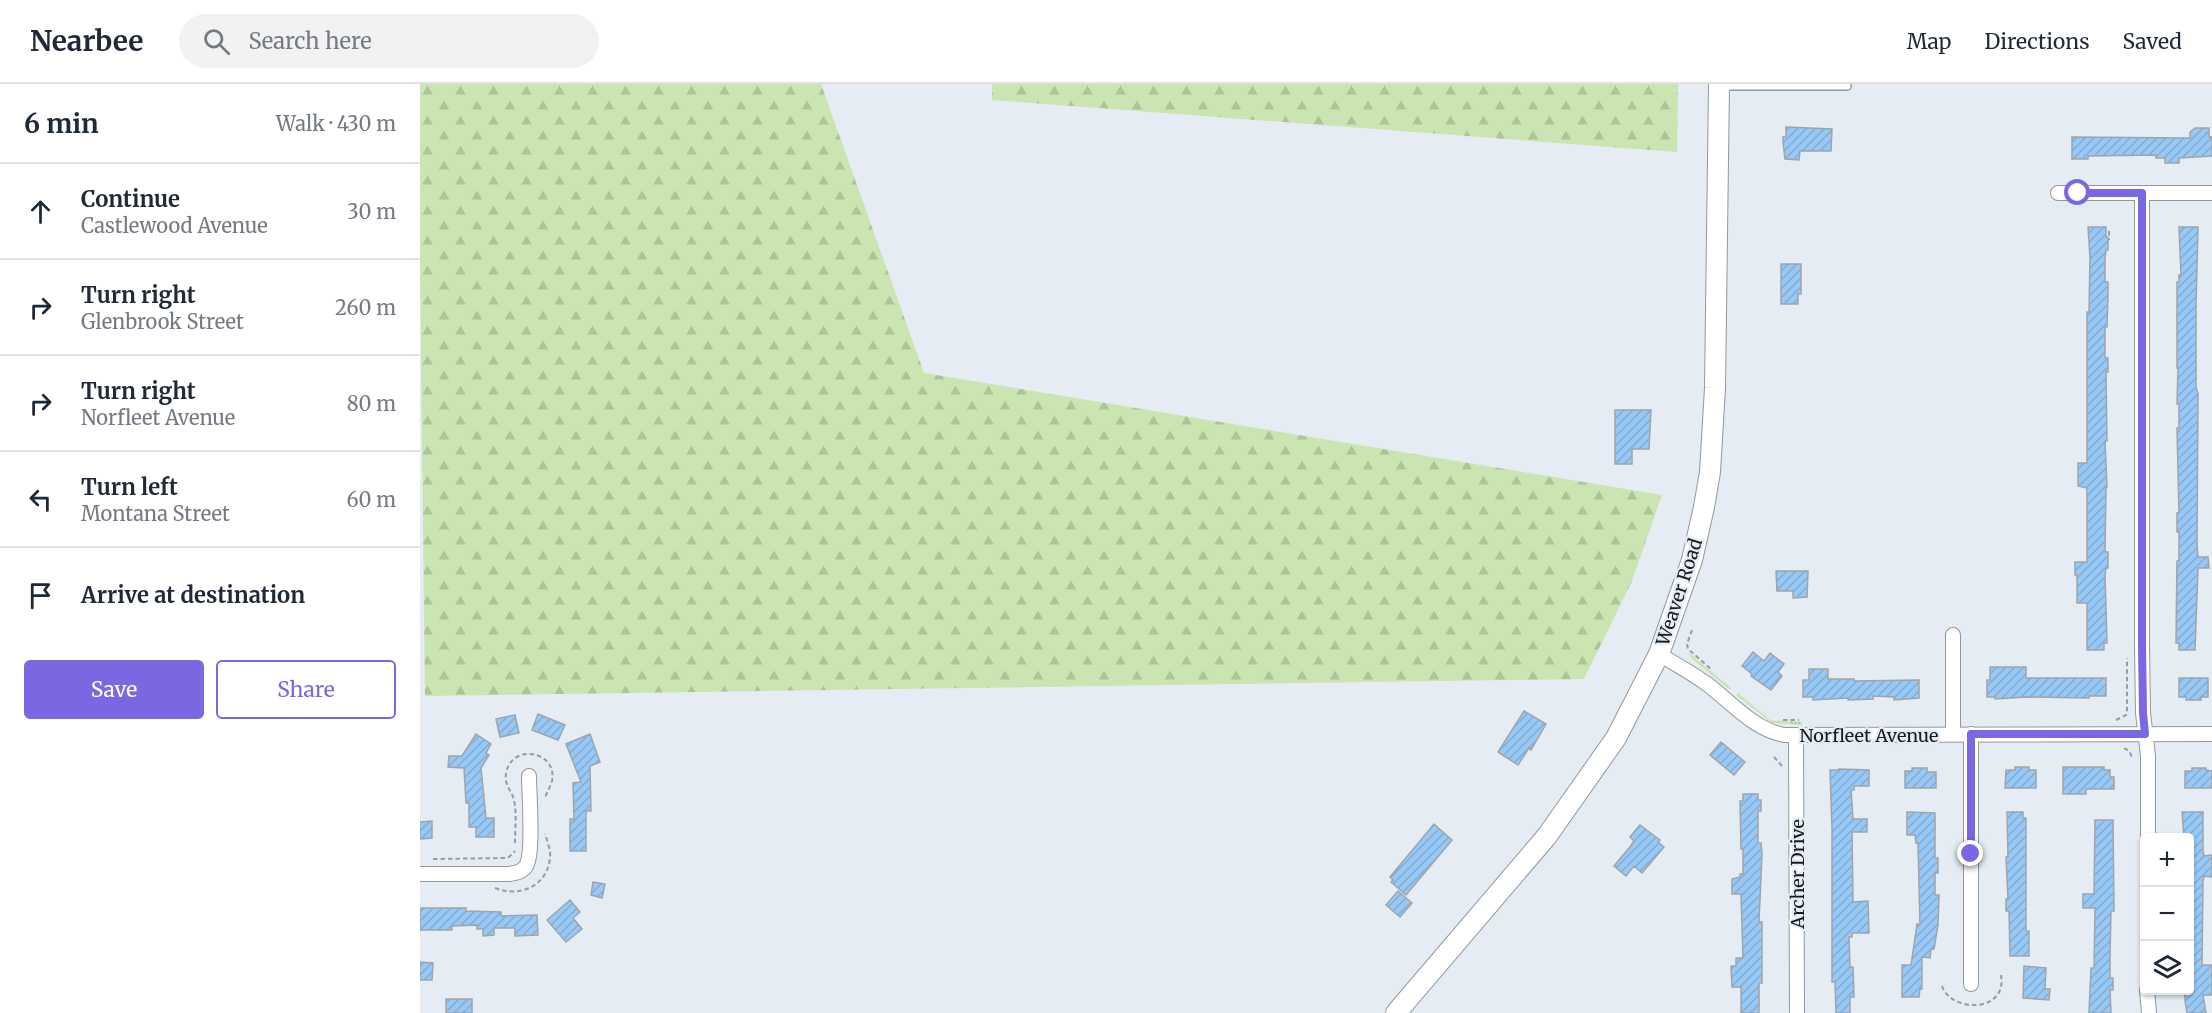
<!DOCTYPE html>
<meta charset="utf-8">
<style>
body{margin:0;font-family:Merriweather,serif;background:#f2f2f3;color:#1f2937}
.controls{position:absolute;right:18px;bottom:18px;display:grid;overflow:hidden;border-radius:6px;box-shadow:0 2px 4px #0004}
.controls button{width:54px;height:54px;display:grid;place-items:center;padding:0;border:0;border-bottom:2px solid #e0e1e3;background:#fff;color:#1f2937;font:30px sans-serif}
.stop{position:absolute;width:18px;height:18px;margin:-14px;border:4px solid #7a68e3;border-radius:50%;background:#fff}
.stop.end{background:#7a68e3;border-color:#fff;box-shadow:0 2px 6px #0008}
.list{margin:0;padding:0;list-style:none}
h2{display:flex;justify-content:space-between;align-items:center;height:78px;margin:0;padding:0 24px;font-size:26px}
h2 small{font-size:20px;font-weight:400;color:#747a83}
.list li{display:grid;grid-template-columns:39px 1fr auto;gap:18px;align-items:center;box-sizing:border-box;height:96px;padding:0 24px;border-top:2px solid #e0e1e3}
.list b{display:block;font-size:22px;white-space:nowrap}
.list p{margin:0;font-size:20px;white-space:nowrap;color:#747a83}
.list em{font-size:20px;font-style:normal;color:#747a83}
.actions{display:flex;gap:12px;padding:18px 24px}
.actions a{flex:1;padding:14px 0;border:2px solid #7a68e3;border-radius:6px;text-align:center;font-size:21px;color:#7a68e3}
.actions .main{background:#7a68e3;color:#fff}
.icon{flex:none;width:33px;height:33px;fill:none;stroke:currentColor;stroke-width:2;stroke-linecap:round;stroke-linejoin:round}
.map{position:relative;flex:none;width:1792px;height:929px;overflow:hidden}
header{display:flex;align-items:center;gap:36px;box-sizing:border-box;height:84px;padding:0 30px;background:#fff;border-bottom:2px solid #e0e1e3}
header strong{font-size:28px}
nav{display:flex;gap:33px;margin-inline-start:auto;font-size:21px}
.search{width:420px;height:54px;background:#f2f2f3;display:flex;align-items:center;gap:15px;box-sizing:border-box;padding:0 21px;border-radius:33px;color:#747a83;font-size:22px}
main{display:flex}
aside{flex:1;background:#fff}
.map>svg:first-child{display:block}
</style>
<header>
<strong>Nearbee</strong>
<div class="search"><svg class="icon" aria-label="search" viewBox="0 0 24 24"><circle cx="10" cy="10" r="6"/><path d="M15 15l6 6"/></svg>Search here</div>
<nav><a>Map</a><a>Directions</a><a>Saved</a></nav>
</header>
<main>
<aside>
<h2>6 min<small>Walk · 430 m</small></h2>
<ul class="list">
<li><svg class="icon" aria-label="ahead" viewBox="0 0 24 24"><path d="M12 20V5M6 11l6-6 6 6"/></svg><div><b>Continue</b><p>Castlewood Avenue</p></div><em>30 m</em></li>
<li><svg class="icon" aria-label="right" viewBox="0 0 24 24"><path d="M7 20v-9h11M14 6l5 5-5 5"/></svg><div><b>Turn right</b><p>Glenbrook Street</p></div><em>260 m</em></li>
<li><svg class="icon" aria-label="right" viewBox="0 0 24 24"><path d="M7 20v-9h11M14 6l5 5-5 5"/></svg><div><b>Turn right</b><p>Norfleet Avenue</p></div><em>80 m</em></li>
<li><svg class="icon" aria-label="left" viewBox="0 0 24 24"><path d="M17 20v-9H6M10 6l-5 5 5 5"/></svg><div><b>Turn left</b><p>Montana Street</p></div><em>60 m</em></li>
<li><svg class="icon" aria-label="arrive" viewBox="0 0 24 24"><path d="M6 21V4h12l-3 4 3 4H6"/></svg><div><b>Arrive at destination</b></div></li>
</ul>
<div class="actions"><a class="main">Save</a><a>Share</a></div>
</aside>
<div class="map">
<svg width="1792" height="929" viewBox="0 0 1792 929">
<defs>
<pattern id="grass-tufts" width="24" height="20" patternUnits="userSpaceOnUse" patternTransform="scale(1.5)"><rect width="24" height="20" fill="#cae5b2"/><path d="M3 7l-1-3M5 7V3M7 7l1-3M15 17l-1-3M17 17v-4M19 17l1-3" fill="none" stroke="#adc498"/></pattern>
<pattern id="forest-firs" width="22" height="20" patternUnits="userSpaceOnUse" patternTransform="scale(1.5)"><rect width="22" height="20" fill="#cae5b2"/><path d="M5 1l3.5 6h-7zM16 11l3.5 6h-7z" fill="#adc498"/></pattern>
<pattern id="building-hatch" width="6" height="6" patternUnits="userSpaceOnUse" patternTransform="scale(1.5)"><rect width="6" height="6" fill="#98c9f6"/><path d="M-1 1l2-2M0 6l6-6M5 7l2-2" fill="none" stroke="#82acd2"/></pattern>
</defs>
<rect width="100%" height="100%" fill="#e5ecf3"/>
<path fill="url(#grass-tufts)" d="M1268,568L1311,604L1310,606L1272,575Z
M1318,609L1350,636L1382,638V641L1352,639L1316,611Z"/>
<path fill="url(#forest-firs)" d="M0,0H401L504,289L1242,411L1212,497L1164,595L5,612L0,183Z
M572,0H1258L1257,68L572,16Z"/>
<path fill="url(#building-hatch)" stroke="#9ea4ab" stroke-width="1.5" d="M1366,43L1412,45L1411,67H1380L1379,76L1365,75L1363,58V53H1366Z
M1775,44H1789V53H1792V72L1759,74V79H1745V74H1736V71L1668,72V75H1652V53L1766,54H1770V48Z
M1668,143H1686V153H1688V166H1686L1685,174V198H1688V209L1687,243H1685V274H1688V288H1686L1687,357H1685L1687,403H1686L1685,468H1688V484H1686L1685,491L1687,559H1684V566H1667V519H1657V491H1655V478H1667V404L1658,402V379H1667V228H1669L1670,173Z
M1759,143H1778L1776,222V303L1778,310L1777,460L1778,473H1788L1789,484H1778L1775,566H1759V559H1756L1757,477H1759V448H1757V429H1759L1757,344H1759V320H1757L1758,284H1757V198H1759V191H1761Z
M1361,180H1381V210H1378V220H1361Z
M1195,326H1231L1229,365H1212V380H1195Z
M1356,487H1388L1387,513L1373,514V507H1357Z
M1333,568L1344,577L1350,569L1364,580L1358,588L1362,592L1351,606L1331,592L1332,590L1322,582Z
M1570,583H1606V594H1686V612H1669V614L1606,613L1575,615V613H1567V596H1570Z
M1389,585H1408V595H1434V597L1499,596V614L1474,616V613L1453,612V615L1428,616V614L1393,616V613H1383V596H1389Z
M1759,594H1788V613H1781V616H1766V613H1759Z
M1104,627L1126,640L1111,666L1109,664L1098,681L1078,668Z
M118,630L145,641L138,656L112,646Z
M95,631L99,649L80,653L76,635Z
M56,650L71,660L66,669L69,671L61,684L66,734H74V753H56V743H49V719H46L44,684L28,683L29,672H42Z
M170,650L180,678L170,682L171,727H166V767H150V735H154L153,699L161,698L146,660Z
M1301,658L1325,678L1314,691L1290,671Z
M1595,683H1609V686H1616V704H1585L1586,686H1595Z
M1643,683H1684V686H1690V693H1694V705H1666V710H1643Z
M1492,684H1507V688H1516V704H1485V687H1492Z
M1772,684H1786V686L1792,687V704H1765V687H1772Z
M1419,685L1449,686V702H1434V706H1431L1433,735H1447V748H1432L1433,818L1448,817L1449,849H1432V853H1429L1430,883H1433L1434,913H1430V929H1416L1415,898H1412V745L1410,686H1419Z
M1323,710H1338V716H1341V727H1338V759H1341L1342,770L1339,838H1342V899H1339V929H1321V903H1312L1311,882H1316V874H1323L1321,810H1312V795L1320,793V790H1323V765H1321L1320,717H1323Z
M1487,728L1515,729V774H1518V789H1515V811H1519L1518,841L1514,865H1511L1510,874L1502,873V905H1500L1499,913H1482V881H1491L1497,840L1500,841L1498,759H1496L1495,751H1487Z
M1587,728H1603V734H1606V847H1609V872H1590L1589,827H1586V815H1588L1586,773H1588Z
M1762,728H1783V767L1784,772L1792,771V793L1784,792L1783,797L1782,881H1792V911H1783L1786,929H1767L1765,917V906H1770V753H1764Z
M1675,736H1693L1694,827H1691L1690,872V894H1693V906H1690L1691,929H1669L1671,884H1674L1675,824H1663V810H1674Z
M12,737V754L0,755V738Z
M1014,740L1032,756L986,811L971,798L973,796L970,793Z
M1220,741L1240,756L1238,758L1244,763L1222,789L1214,782L1206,792L1194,782L1210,763L1214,757L1210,753Z
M173,798L185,800L182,814L171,811Z
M978,807L992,819L980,833L966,821Z
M150,816L160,828L153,834L162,845L146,858L127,836Z
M0,824H46V827L81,828V832L117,831L118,851L95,852V844H74V851L63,852V845H57V841L32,842V846H0Z
M0,878L13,879L12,896H0Z
M1604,882L1626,884L1625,905H1630L1629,916L1603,914Z
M26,915H52V929H26Z"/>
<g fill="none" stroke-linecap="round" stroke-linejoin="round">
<defs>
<path id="service" d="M1301,2H1427"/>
<path id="minor" d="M1638,109H1792
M1722,109V562L1723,629L1728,672V754
M1533,551V650
M1239,570C1255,580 1272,589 1287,600C1311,618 1333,645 1364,651L1792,650
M1376,651L1377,929
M0,790H89C96,789 102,788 106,782C114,770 109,710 109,692
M1551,900V650
M1727,906L1729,929"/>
<path id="secondary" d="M976,929L1127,752L1196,654L1239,570L1272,476L1284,423L1290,388L1295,304L1299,0"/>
</defs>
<use href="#service" stroke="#91989e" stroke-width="10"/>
<use href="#minor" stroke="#91989e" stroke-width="16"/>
<use href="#secondary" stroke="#91989e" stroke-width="22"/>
<path stroke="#969ca1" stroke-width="2" stroke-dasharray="4.5 3" stroke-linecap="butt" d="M1689,147V156
M1272,546L1267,560L1268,565L1291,585
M1363,636H1379
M1696,636L1706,631L1707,626V574
M1704,664L1709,667L1713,675
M1354,673L1362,682
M95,759C95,745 97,730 94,716C92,707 84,701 86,690C90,659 138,666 132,697C130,703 127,709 124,715
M13,775L85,774L89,773L95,767
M75,804C100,814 128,802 130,773C131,766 127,757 125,750
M1522,902C1531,929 1588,929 1581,891"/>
<use href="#service" stroke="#fff" stroke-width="7"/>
<use href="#minor" stroke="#fff" stroke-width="14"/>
<use href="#secondary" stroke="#fff" stroke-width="20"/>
</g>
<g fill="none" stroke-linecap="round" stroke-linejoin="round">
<path stroke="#7a68e3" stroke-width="8" d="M1551,770V650H1725L1723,629L1722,562V109H1658"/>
</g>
<g text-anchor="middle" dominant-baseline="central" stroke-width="4.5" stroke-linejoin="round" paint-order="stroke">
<g font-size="18" fill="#171a1c" stroke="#e5ecf3">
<text transform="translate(1259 508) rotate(-72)">Weaver Road</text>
<text x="1449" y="651">Norfleet Avenue</text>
<text transform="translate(1377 790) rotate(-90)">Archer Drive</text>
</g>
</g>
</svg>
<div class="controls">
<button>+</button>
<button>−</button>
<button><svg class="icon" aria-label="layers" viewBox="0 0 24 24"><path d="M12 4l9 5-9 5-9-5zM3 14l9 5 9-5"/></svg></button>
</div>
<div class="stop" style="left:1658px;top:109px"></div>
<div class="stop end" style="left:1551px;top:770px"></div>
</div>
</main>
